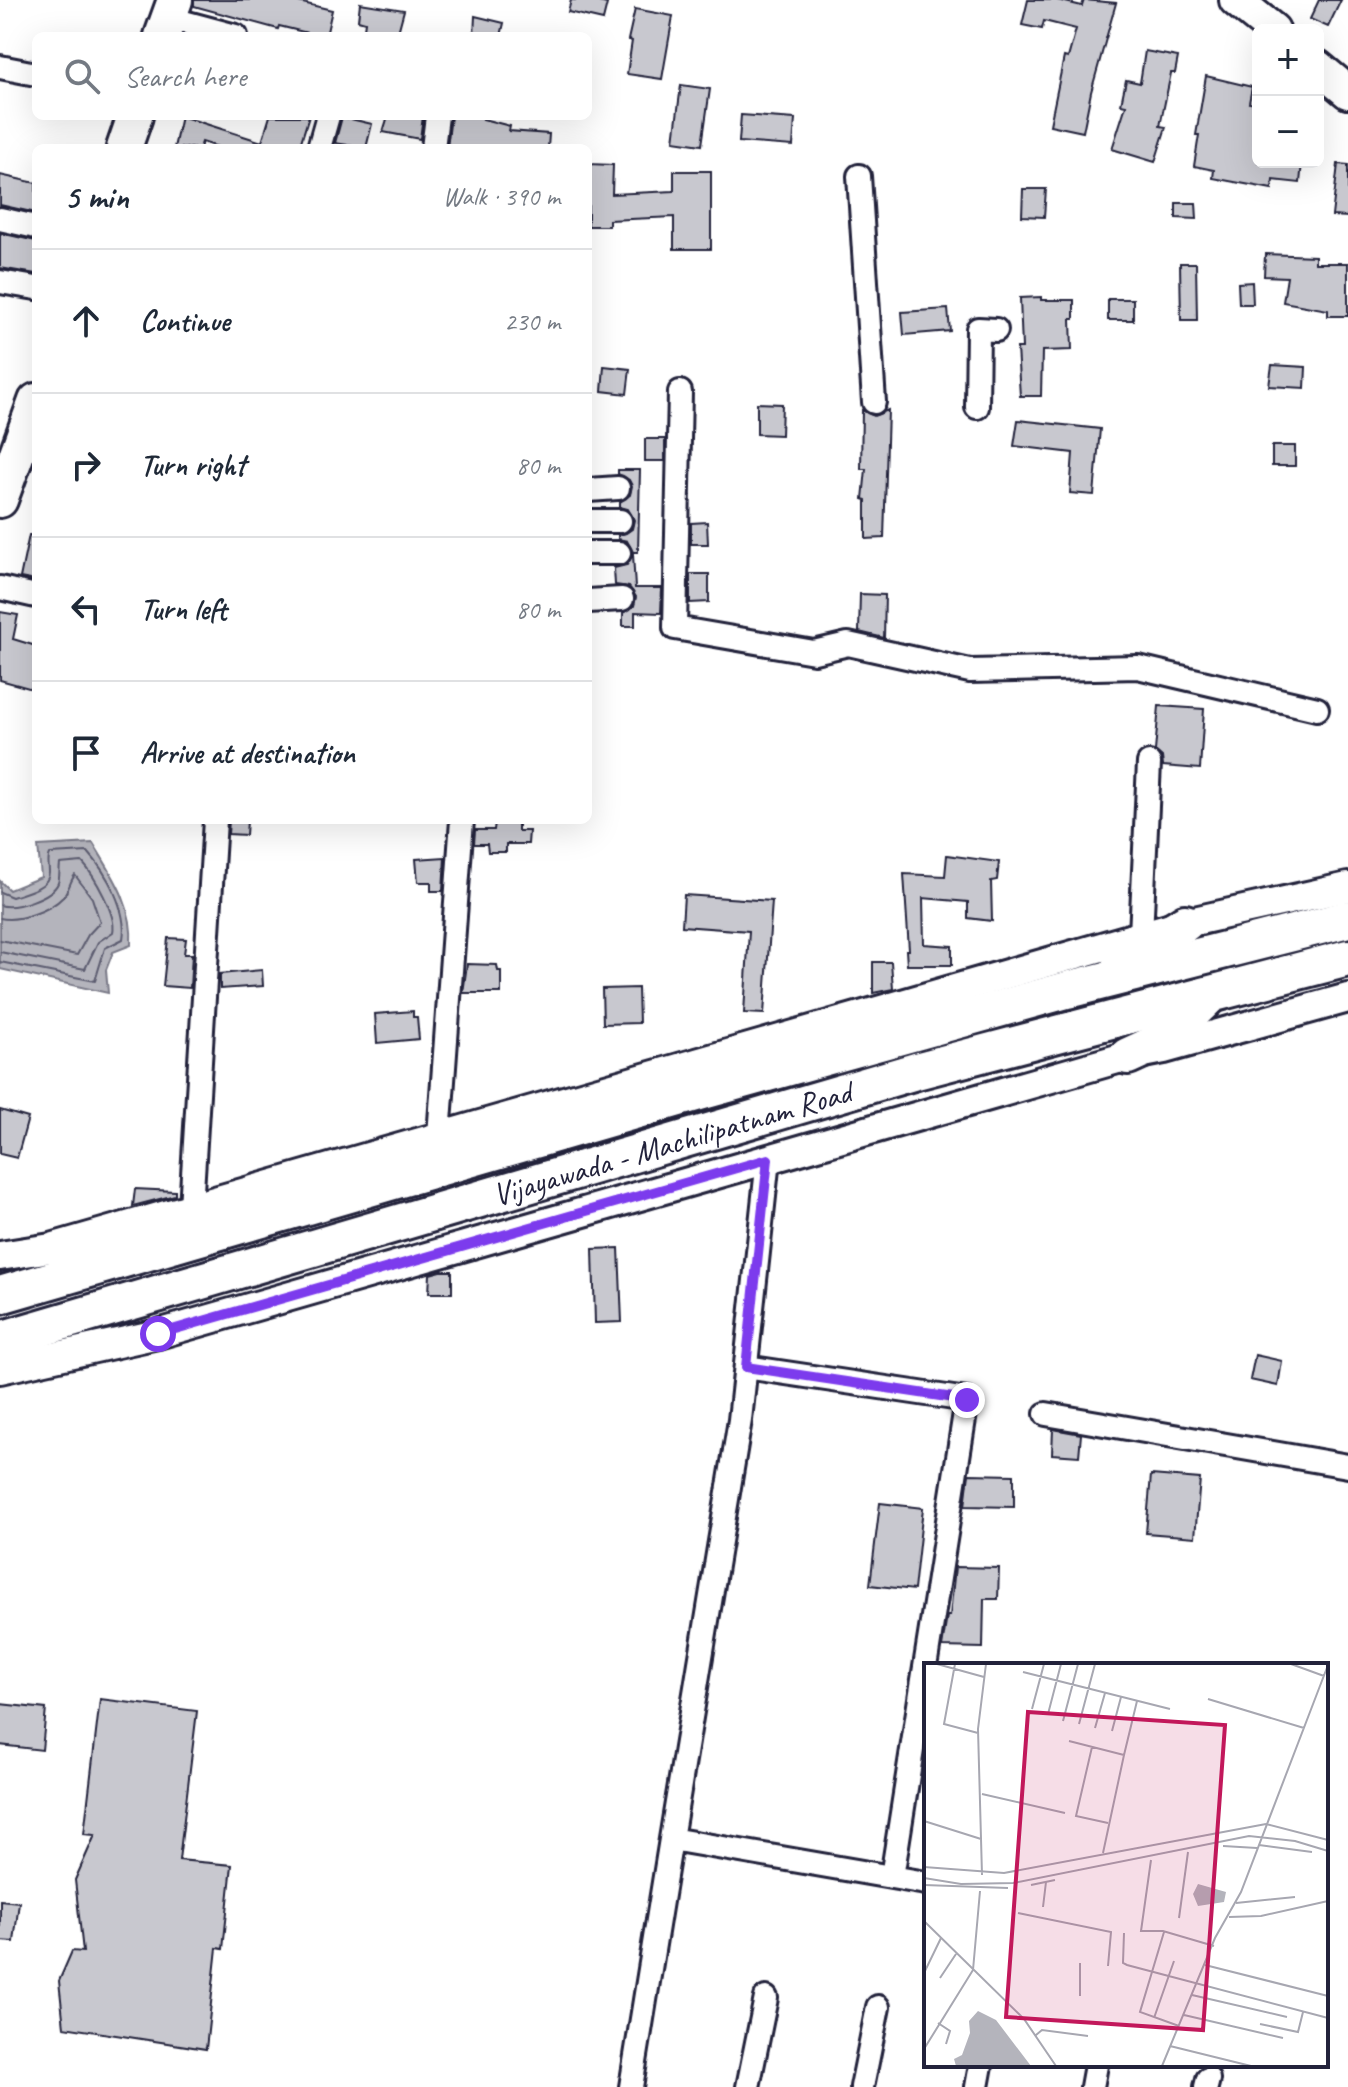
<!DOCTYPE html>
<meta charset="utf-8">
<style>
body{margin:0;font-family:Caveat,sans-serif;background:#f6f6f7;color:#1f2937}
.controls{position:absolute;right:24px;top:24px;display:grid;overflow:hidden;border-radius:12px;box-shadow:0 8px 32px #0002}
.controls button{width:72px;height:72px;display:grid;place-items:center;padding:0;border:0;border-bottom:2px solid #e0e1e3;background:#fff;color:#1f2937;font:40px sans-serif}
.stop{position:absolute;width:24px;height:24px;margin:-18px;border:6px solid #7c3aed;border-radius:50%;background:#fff}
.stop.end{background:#7c3aed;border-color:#fff;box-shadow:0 2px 8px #0008}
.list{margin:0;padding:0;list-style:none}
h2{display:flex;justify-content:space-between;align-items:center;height:104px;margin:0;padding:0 32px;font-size:34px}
h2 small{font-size:26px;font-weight:400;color:#747a83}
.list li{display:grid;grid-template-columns:52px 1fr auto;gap:24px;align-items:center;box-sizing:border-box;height:144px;padding:0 32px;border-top:2px solid #e0e1e3}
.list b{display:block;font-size:30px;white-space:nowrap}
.list em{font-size:26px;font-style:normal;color:#747a83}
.icon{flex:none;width:44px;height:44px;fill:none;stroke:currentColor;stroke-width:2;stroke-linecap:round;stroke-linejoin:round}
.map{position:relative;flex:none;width:1348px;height:2087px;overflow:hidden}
.search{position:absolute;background:#fff;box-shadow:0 8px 32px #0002;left:32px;top:32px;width:560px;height:88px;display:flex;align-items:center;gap:20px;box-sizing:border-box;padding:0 28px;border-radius:12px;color:#747a83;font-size:30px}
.panel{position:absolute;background:#fff;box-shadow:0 8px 32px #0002;left:32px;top:144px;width:560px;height:680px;border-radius:12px}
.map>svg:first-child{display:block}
</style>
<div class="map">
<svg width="1348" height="2087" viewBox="0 0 1348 2087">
<rect width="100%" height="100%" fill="#fff"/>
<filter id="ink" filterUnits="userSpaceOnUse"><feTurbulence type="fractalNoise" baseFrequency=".0125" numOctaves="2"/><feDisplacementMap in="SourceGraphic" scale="16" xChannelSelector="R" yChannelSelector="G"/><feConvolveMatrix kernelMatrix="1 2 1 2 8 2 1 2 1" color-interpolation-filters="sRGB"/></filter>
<g filter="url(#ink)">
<path fill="#b4b4bc" stroke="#7a7a88" stroke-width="2" d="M93,843C113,876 134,906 131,945L113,952L106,970L108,993L0,969V881L9,890L41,877L38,846Z"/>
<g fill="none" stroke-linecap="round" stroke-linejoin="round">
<path stroke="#5c5c6f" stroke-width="2" d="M0,892L12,897C24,893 49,888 49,873C49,865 47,860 50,854L88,852C106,872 128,910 123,939L105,948L95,981L0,962
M0,905C14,910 52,897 58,883C60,877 59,870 60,864L82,862C94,875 117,915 113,932L98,942L85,969L0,952
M0,918C18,922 50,911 63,897C69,890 70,881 75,875L92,898L100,922L88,935L77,955L0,940"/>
</g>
<path fill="#c8c8cf" stroke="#22223b" stroke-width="2" d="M194,0H290L332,10L326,36H320L279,26L278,29L194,6Z
M571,0H590L607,4L603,20L568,12Z
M1028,0H1057L1082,6L1084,0L1116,3L1091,92L1083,132L1050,125L1064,57L1068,58L1076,29L1044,21L1042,29L1022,25Z
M1319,0H1341L1328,27L1310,19Z
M360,3L404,10L397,36H363L365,22L358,20Z
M635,9L673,16L662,79L627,74L632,41L628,40Z
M475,16L504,23L501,36H474Z
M1145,51L1178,57L1175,73H1171L1160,126L1166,127L1155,162L1112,149L1126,105L1121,104L1126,80L1140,83Z
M1206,76L1252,87L1249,103L1258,104V162H1302L1300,183L1273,180L1272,189L1213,178L1214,170L1194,166L1199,135H1196Z
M681,85L710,89L702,145L674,141Z
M741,115L795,119L793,146L739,142Z
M181,116L262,142L270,116H309L299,148H221L202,142L200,148H174Z
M388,116H423L420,139L383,132Z
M451,116H484L483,119L510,126L509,131L549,134L548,148H447Z
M342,117L372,124L366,148L335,143Z
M588,164L613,165L612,194L674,191V171H711V249H674V217L609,220V226H588Z
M1338,164L1348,165V217L1332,216Z
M0,175L36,183V213L0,205Z
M1023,189H1046L1044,217L1022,216Z
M1176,203H1196L1197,219L1176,218Z
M0,233L36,241V274L0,268Z
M1265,254L1315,256V263H1348V316H1328V310L1283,302L1287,277L1264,276Z
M1180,263H1196L1197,320H1181Z
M1252,282L1253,304H1239L1238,283Z
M1041,297V300H1074V319H1071L1072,350L1042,351L1041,396H1020L1017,348H1022L1020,298Z
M1108,299H1133V320H1108Z
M948,309L950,331L904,335L902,312Z
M1272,365L1306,367L1305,388L1269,386Z
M604,366L630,369L627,394L602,391Z
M757,403L782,404L781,435L757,434Z
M862,410L874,416L888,410L884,538L866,539V500L863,499L866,469H861Z
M1018,420L1100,429L1094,495L1070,493L1073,453L1014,446Z
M645,439H665V461H645Z
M1272,446H1295V466H1272Z
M618,470H640L638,552H633L627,541L618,539V535L626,533L632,529L634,520L628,509L620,507V502L630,495L632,486L629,480L618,474Z
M707,522L708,544H691V523Z
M29,535H36V581L20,578Z
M633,554L635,588H662L661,613L635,612V626H623V613L634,606L636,597L629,587L615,585L614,568L627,565Z
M690,574H709V602L690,603Z
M860,594L885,595L884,638L859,632Z
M0,612L18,615L13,639L36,646V690L0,680Z
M1159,706L1204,709L1200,769L1163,766L1162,757L1155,751Z
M229,820H247L246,835L228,834Z
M495,822L518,823V831H529L528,844H506V852H488L487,844H474L475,830H494Z
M947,855L999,862L997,880L991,881L992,921L968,918V902L923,898L924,944L952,946V965H907L906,950H909L904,874L945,876Z
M445,857L443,891H431V882H418L416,859Z
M684,895L772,901L764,1014L744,1013L749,931L682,926Z
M168,938L186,939L184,954H192L190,988L163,986Z
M873,962H891L893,989L873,993Z
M467,964L497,965L498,971H501V993H463Z
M262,970L263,986L220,989V974Z
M638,988L639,1023L603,1024L602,989Z
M413,1011V1017H417L419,1039L377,1043L375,1014Z
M0,1110L28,1118L17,1158L0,1154Z
M135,1189L175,1191V1195L133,1206Z
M619,1248L622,1322L595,1323L593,1249Z
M441,1271H452V1293H429L430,1274Z
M1255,1355L1282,1361L1278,1386L1250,1380Z
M1053,1429L1081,1434L1079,1456L1052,1454Z
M969,1474L1014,1475V1507L965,1506Z
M1151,1475L1200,1479L1195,1537L1146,1533Z
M880,1503L923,1508L914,1590L870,1585Z
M955,1567L999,1568L998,1599H984L983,1648L942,1647L947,1616H950Z
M100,1699L197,1711L179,1860L232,1865L223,1949L217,1948L206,2049L64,2027L59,1981L72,1951L83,1952L75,1880L95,1835L84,1834Z
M0,1704L46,1709L42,1750L0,1745Z
M0,1900L19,1902L14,1942L0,1941Z"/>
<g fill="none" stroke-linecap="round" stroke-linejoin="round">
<defs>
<path id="minor" d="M169,18L236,36
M0,67L36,74
M319,148L328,116
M433,148L437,116
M859,176L874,402
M0,219L36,227
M0,282L36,288
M680,392L675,628L814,652L848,644L970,671L1138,667L1317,709
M977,407L978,329L996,330
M588,490L618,488
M588,521H620
M588,553H619
M0,588L36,596
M588,601L622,599
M1141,935L1149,763
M439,1136L462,820
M768,1159L740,1420L671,1839L926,1883
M191,1207L215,820
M746,1367L967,1400L892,1877
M1046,1414L1348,1466
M631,2087L671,1839
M748,2087L766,1998
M862,2087L878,2007
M977,2087L981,2065
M1092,2087L1096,2065
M1206,2087L1208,2079"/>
<path id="tertiary" d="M0,1256L51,1248L1185,923L1348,887
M0,1369L158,1334L1128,1056L1164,1049L1348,998"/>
<path id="secondary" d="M1236,0L1273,30
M1318,67L1348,92"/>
<path id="primary" d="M162,36L175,0
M124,148L135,116
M0,500L36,401"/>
<g id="trunk">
<path d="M1118,971L1142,950L1185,923"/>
<path d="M1128,1056L1165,1039L1209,996"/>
<path d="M0,1295L703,1091L1067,990L1348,919"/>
<path id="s1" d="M0,1340L916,1071L1348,958"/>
</g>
</defs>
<use href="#minor" stroke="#22223b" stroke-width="28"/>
<use href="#tertiary" stroke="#22223b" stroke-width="34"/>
<use href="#secondary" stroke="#22223b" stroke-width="38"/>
<use href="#primary" stroke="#22223b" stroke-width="40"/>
<use href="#trunk" stroke="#22223b" stroke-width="42"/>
<use href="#minor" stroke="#fff" stroke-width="22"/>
<use href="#tertiary" stroke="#fff" stroke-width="28"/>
<use href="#secondary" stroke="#fff" stroke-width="32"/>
<use href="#primary" stroke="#fff" stroke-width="34"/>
<use href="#trunk" stroke="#fff" stroke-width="36"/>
</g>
</g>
<g fill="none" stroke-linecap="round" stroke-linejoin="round" filter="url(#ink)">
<path stroke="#7c3aed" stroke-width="10" d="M158,1334L768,1159L746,1367L967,1400"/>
</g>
<g text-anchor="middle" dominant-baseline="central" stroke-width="6" stroke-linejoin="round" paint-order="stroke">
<g font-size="32" fill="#22223b" stroke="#fff">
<text stroke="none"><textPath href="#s1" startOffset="700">Vijayawada - Machilipatnam Road</textPath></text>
</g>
</g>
<g transform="translate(924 1663)">
<rect width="404" height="404" fill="#fff"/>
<path d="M274,221L302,229L300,239L274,243L269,231ZM54,348L72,357L107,403H32L30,396L38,392L46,370L45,358Z" fill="#b4b4bc"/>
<path fill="none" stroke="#a7a7b1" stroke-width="2" d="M13,1L60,14M31,1L20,61L54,70M367,1L400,13M99,9L246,46M284,36L380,65M108,46L120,1M124,51L137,1M139,58L154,1M155,61L171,1M171,65L181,30M188,68L197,34M145,78L200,92L179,190M168,84L152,153L184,160M200,92L213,38M58,131L141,150M0,158L57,176M342,161L404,177M335,182L388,189M299,183L333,185M227,197L217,268H239L290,283M0,204L80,210L342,161M58,212L54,66L62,1M0,215L37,221L89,220L325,173L371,178L404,188M0,222L84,225M107,222L131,217M312,240L371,234M119,244L122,219M94,250L187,269L184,303M305,254L337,253L404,238M255,255L264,189M0,258L100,356L132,403M240,269L216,349L255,363M200,270L199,300L203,302L404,355M156,300V333M281,302L404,333M0,310L17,275M16,315L32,291M268,332L363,354M260,352L359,375M230,355L250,298M14,360L26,368L22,381M336,361L374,369L379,349M112,372L118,367L164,373M246,383L327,403M0,386L49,307L56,228M238,403L291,275L317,229L404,2"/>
<path fill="#c2185b" fill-opacity="0.15" stroke="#c2185b" stroke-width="4" d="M104,49L301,62L279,367L82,354Z"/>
<rect width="404" height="404" fill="none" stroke="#22223b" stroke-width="4"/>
</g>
</svg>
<div class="controls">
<button>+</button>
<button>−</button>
</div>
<div class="stop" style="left:158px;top:1334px"></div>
<div class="stop end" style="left:967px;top:1400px"></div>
<div class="search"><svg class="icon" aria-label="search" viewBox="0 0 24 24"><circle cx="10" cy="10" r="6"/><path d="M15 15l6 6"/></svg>Search here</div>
<section class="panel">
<h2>5 min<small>Walk · 390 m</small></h2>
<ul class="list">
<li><svg class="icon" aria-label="ahead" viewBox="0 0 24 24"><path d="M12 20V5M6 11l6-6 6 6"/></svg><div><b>Continue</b></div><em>230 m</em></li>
<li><svg class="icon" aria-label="right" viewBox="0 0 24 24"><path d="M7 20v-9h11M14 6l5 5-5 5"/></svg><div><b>Turn right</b></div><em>80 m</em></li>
<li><svg class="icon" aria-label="left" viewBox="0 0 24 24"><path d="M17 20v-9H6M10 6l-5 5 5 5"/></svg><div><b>Turn left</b></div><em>80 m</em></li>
<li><svg class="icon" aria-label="arrive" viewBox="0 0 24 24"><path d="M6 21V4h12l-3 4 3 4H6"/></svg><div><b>Arrive at destination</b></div></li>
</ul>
</section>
</div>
